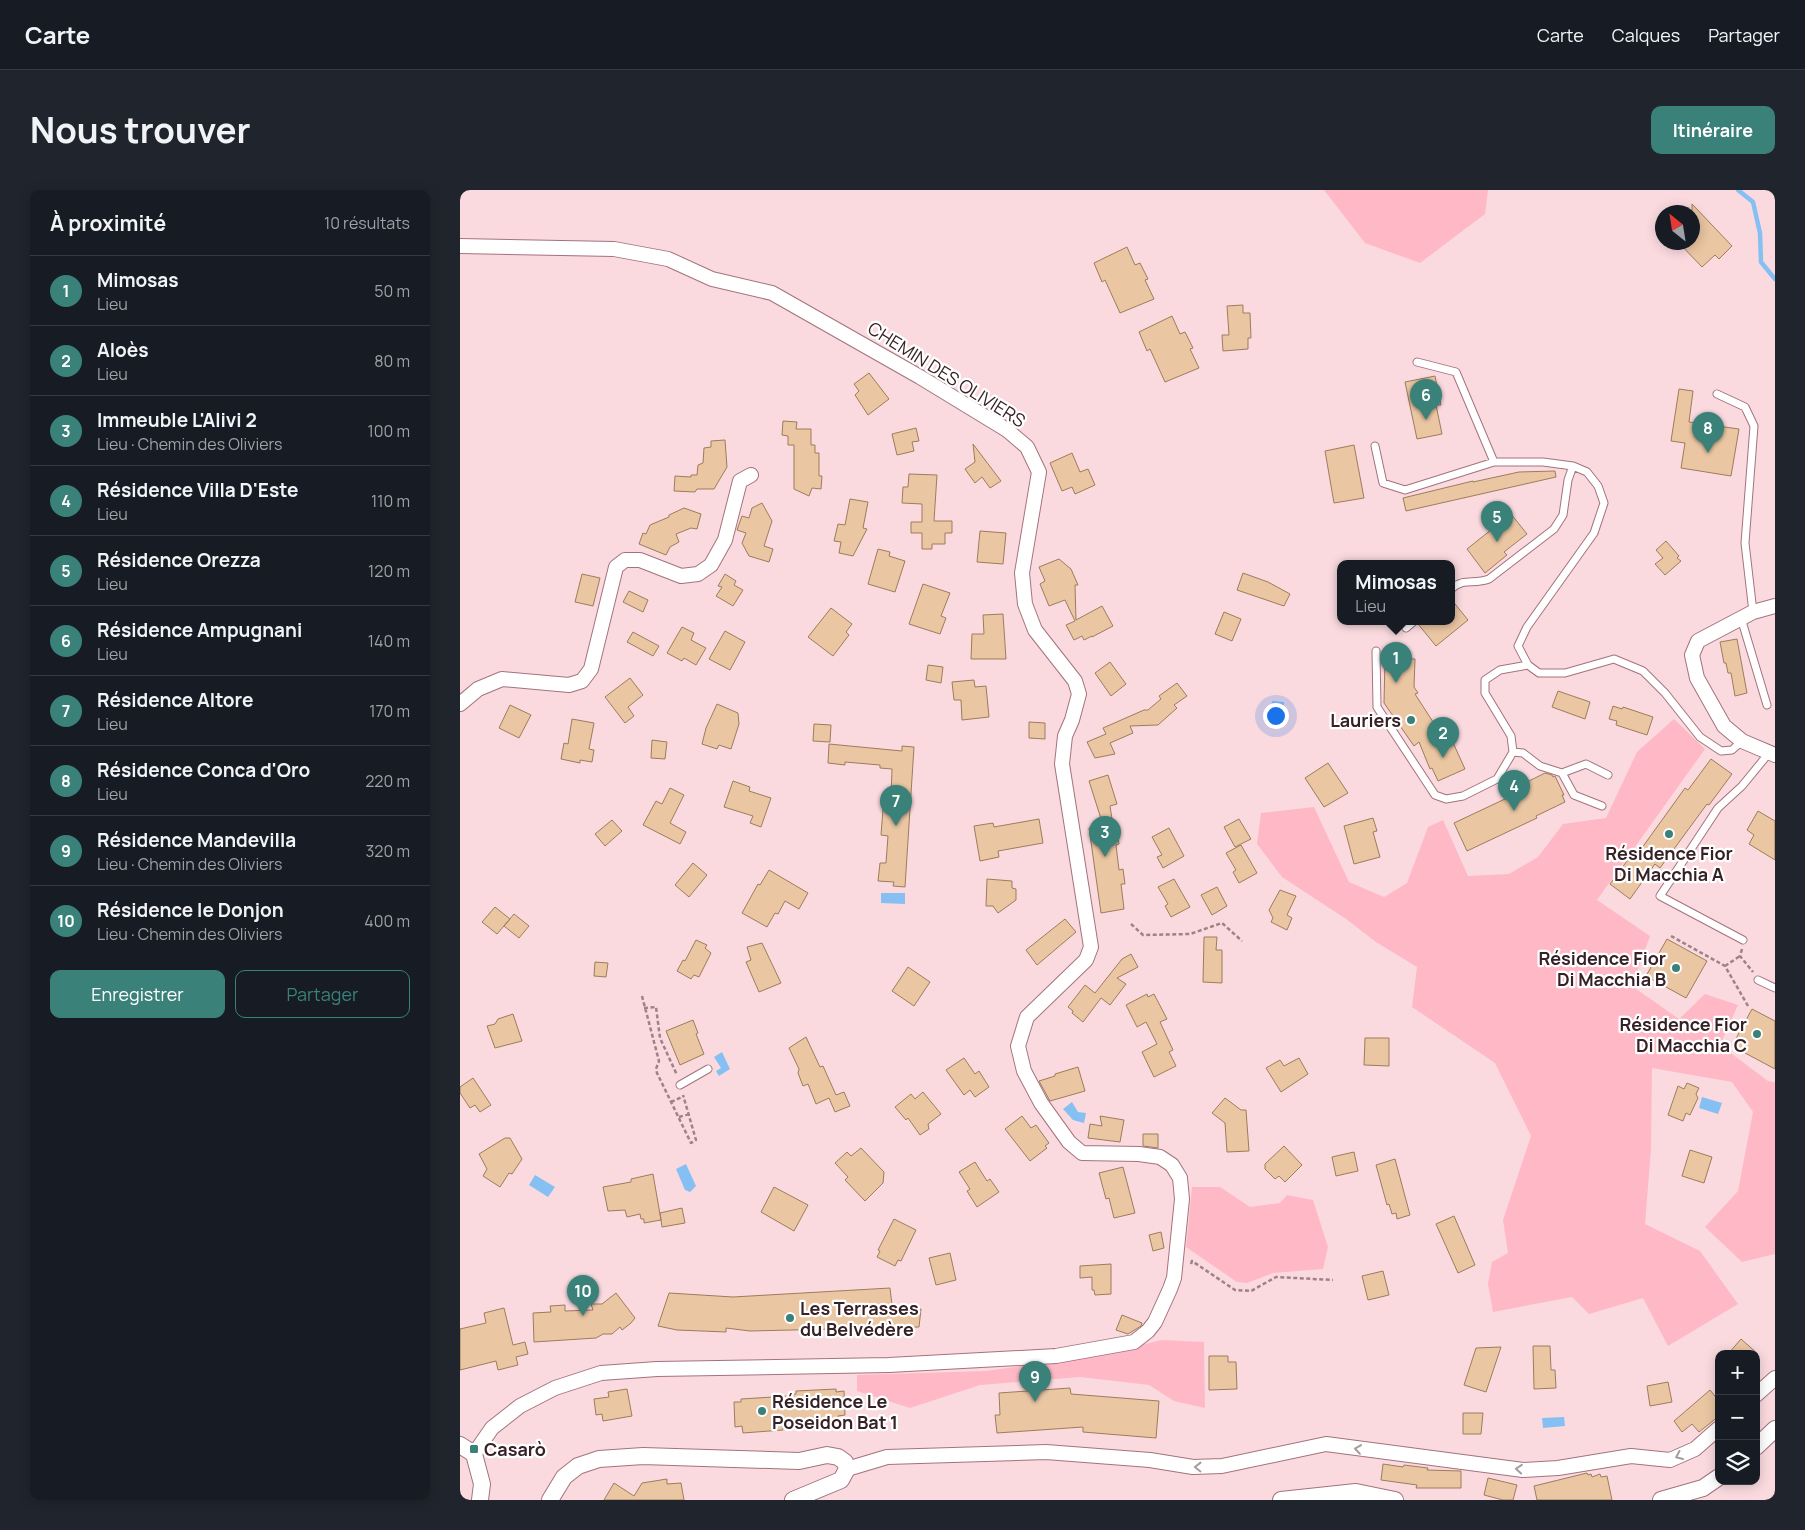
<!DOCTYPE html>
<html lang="fr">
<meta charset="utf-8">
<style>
body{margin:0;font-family:Manrope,sans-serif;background:#20242c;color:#f1f3f6}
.controls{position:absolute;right:15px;bottom:15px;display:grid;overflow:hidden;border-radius:10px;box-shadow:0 2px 12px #0003}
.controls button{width:45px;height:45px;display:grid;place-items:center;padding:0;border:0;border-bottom:1px solid #363941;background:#171b24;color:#f1f3f6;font:25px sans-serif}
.compass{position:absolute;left:1195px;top:15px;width:45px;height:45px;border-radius:50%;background:#171b24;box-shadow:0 2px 12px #0003;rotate:330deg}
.you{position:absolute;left:815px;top:525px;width:18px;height:18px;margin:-12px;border:4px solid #fff;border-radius:50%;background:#1a73e8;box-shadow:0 0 0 8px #1a73e833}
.badge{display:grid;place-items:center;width:32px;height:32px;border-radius:50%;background:#3a8179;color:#fff;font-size:16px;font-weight:700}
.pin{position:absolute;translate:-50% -41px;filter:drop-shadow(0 1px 2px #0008)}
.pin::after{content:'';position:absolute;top:26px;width:18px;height:15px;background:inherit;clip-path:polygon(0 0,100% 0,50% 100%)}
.popup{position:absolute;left:877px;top:370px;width:118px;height:65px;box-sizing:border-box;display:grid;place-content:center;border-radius:10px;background:#171b24;filter:drop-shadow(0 1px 4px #0005);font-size:16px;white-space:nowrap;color:#9ea1a6}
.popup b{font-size:19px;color:#f1f3f6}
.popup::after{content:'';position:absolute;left:50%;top:100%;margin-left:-10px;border:10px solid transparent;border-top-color:#171b24}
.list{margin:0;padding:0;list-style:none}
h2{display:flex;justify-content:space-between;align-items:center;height:65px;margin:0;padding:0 20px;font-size:21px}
h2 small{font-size:16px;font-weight:400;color:#9ea1a6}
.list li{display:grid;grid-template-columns:32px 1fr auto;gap:15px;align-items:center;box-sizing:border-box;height:70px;padding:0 20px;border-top:1px solid #363941}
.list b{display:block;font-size:19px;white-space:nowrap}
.list p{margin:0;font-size:16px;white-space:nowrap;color:#9ea1a6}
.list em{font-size:16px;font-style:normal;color:#9ea1a6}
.actions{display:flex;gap:10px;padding:15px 20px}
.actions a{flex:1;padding:11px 0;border:1px solid #3a8179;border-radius:10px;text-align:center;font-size:18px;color:#3a8179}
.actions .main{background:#3a8179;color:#fff}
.icon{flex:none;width:28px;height:28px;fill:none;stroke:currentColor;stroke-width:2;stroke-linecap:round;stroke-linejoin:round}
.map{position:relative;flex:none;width:1315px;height:1310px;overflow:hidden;border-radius:10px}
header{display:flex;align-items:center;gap:30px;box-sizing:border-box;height:70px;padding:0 25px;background:#171b24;border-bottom:1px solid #363941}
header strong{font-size:24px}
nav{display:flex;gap:28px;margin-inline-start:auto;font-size:18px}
.intro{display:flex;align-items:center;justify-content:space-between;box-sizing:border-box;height:120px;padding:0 30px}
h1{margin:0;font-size:35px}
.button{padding:12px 22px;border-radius:10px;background:#3a8179;color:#fff;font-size:18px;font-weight:700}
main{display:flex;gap:30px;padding:0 30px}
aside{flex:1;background:#171b24;border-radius:10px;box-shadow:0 2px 12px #0003}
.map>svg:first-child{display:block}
</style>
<header>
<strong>Carte</strong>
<nav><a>Carte</a><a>Calques</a><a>Partager</a></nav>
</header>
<div class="intro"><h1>Nous trouver</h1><a class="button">Itinéraire</a></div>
<main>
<aside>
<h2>À proximité<small>10 résultats</small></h2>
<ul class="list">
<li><span class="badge">1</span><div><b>Mimosas</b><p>Lieu</p></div><em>50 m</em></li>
<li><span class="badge">2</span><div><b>Aloès</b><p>Lieu</p></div><em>80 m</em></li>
<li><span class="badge">3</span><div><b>Immeuble L'Alivi 2</b><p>Lieu · Chemin des Oliviers</p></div><em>100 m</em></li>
<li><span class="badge">4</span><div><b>Résidence Villa D'Este</b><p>Lieu</p></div><em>110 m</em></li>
<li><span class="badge">5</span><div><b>Résidence Orezza</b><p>Lieu</p></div><em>120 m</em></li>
<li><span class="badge">6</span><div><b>Résidence Ampugnani</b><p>Lieu</p></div><em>140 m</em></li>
<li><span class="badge">7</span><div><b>Résidence Altore</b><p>Lieu</p></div><em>170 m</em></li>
<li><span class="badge">8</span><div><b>Résidence Conca d'Oro</b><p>Lieu</p></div><em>220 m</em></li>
<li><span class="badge">9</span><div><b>Résidence Mandevilla</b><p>Lieu · Chemin des Oliviers</p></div><em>320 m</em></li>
<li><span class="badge">10</span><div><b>Résidence le Donjon</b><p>Lieu · Chemin des Oliviers</p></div><em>400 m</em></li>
</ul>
<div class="actions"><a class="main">Enregistrer</a><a>Partager</a></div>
</aside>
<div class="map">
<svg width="1315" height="1310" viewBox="0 0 1315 1310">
<rect width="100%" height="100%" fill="#fadadf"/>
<path fill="#ffb8c6" d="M864,0H1028L1025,24L960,73L905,53Z
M1214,529L1245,559L1137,710L1190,746L1172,796L1219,829L1245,804L1278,815L1260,855L1308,891L1315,892V1064L1282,1072L1245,1037L1278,1001L1293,922L1272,892L1192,878L1191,959L1185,1034L1240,1061L1278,1114L1208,1156L1183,1108L1129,1124L1112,1107L1033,1122L1028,1094L1032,1072L1048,1063L1043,1030L1071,946L1035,873L952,817L957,777L916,752L886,729L822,687L797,654L801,623L854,617L889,692L924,707L947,693L968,637L983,630L1008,686L1049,684L1078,667L1103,634L1146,628L1177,562Z
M732,997H760L790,1017L820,1013L827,1005L853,1010L868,1057L863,1079L813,1083L787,1093L777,1092L726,1057Z
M701,1150L744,1152L745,1218L714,1211L689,1195L620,1187L520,1195L450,1218L397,1201V1185L526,1181L645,1164Z"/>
<path fill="#86c0f3" d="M812,511L824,512L822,538L810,537Z
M421,703H445V714L421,713Z
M262,862L270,879L259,886L256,881L261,878L254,867Z
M1242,907L1262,913L1258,924L1239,918Z
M612,912L618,922L626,923L624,933L613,930L603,919Z
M226,974L236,996L230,1002L225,1000L216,979Z
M75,985L95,997L88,1007L69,995Z
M1104,1227L1105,1236L1083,1238L1082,1228Z"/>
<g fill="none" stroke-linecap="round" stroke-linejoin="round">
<path stroke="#86c0f3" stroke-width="4.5" d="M1278,0L1293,12L1300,43L1301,72L1315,89"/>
</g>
<path fill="#eac6a3" stroke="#9d7c5c" d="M1232,14L1272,56L1259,69L1255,65L1242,77L1218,52H1232Z
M667,57L675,75L680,73L688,89L685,90L694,109L660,123L645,90L642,92L634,73Z
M783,115V123H790L791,148H788V159L763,161L762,145H769L767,116Z
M712,126L720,144L725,142L733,158L730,159L739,178L705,192L690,159L687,161L679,142Z
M409,183L429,209L408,225L395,205L399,201L394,194Z
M975,186L981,215H976L982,244L957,249L945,192Z
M1219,199L1233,201L1229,232L1279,239L1271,286L1221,278L1225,253L1211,251Z
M323,231L337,232L336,239H351V255H355V263H359V286H362L361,299L352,298L349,306L334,299V255H328V246L322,245Z
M456,238L459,251L452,252L454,261L437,265L432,244Z
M265,250L267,277L254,299H237L235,302L214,301L215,286L231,287V285H237L238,275L243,273L244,258L251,257V251Z
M513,254L541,291L530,298L522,287L515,293L505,279L515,272Z
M894,255L904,308L874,313L865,261Z
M612,263L620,282L628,279L635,295L615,304L612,297L602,301L590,273Z
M1095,281L1096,287L946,321L943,308L1013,291V292L1059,282Z
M449,284L477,285L474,331H492V343H485V354H472V359H462V343H451V332H462V314L442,313L443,297H448Z
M390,309L408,312L403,338L407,339L393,366L379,363L381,352L374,351L378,334L385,335Z
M302,313L312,331L304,356L313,359L309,372L289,366L282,353L286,343L277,340L282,326L289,328L292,318Z
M224,318L241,324L237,339L231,338L216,344L219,352L210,357L206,365L179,354L183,343L186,344L190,335L209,327V325Z
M1051,324L1067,344L1044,362L1047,365L1025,383L1007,359Z
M520,341L546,343L543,374L517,372Z
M1206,351L1219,366L1217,368L1221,371L1205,385L1195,374L1203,368L1196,360Z
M418,359L430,362L429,366L445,371L435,402L408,394Z
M599,369L611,379L618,395H615L616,430L642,416L653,436L632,447V446L624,450L622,446L614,450L606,435L615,431L605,410L589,416L580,394L585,391L579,377Z
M783,383L808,392L830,404L824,416L777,400Z
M122,384L140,388L133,416L115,412Z
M265,384L276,391L274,395L283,400L273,416L256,406L262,397L258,396Z
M463,394L490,403L481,426L486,428L480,444L449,434Z
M169,401L188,410L183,422L163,412Z
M991,409L1008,430L976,456L958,434V432H991Z
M371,418L392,434L386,442L389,445L373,466L348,447Z
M764,422L781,429L772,451L755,444Z
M543,424L546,469H511L512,444H524L523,425Z
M222,437L234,443L231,450L246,458L236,475L224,468L222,471L207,463Z
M265,441L285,452L270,480L249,469Z
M173,442L199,456L193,466L167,452Z
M1277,449L1287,503L1275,506L1271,483H1268L1266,473H1264L1260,452Z
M925,468L955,469L954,497L958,503L955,504L984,549L990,546L1005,579L978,591L972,578L970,579L959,552L954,556L924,513Z
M650,472L666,494L651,506L635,483Z
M468,475L483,477L481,493L466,490Z
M170,488L183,505L168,517L174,526L165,533L145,507Z
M514,490L515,497L526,496L529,527L502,530L501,510H494L492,492Z
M717,493L727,506L714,515L717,518L698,535L670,536L673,543L650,553L655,564L635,568L627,552L646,544L643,538L684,520H688L701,509L699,506Z
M1098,501L1130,512L1125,529L1092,517Z
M257,514L278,523L279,534L271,559L259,555L257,559L242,554L246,538Z
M50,515L71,525L59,548L39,538Z
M1153,516L1162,519L1163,517L1193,527L1187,545L1156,535L1157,531L1149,529Z
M112,529L134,533L129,559L134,560L132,572L120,570V573L101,569L104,553L108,554Z
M569,532L585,533V549L569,548Z
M354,534L371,535L370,552L353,551Z
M192,550L207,552L205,569L191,568Z
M369,554L442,561V556L454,557L445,697L433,696L434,692L418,691L420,673H426L428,646L421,645L424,606H431L432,579L420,578V575L385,572V575L368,573Z
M1251,569L1272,584L1249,615L1247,614L1200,678L1195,674L1170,709L1150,694L1175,660L1179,662L1225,598L1228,600Z
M868,573L888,603L864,617L845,588Z
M1085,583L1092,585L1093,587L1095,586L1104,605H1102L1105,612L1076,626L1077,628L1007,661L994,633L1064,600L1061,595Z
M648,585L657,614L650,616L654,642L657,641L659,654L656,655L659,680L663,679L665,694H661L664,719L641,723L629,638L643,635L629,591Z
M273,591L290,597L289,601L311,608L301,637L290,633L293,626L264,617Z
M210,598L224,605L210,633L226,642L220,654L183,635L196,611L202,614Z
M1298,621L1315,631V670L1289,654L1294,645L1287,640Z
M913,628L917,641L913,642L920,667L894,674L884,636Z
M579,629L583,653L538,661L539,667L520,671L514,636L533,633L534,637Z
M779,629L791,649L775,657L764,637Z
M152,630L162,641L145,656L135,644Z
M709,638L724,666L703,678L697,667L702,665L692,647Z
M781,655L797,683L779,693L773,682L776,680L766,663Z
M233,673L247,685L229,707L215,695Z
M309,680L348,703L339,719L325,711L318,724L315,723L307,737L282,723L298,694L300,695Z
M527,689L552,691V698L556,699V710L538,723L533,716H526Z
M714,689L730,717L711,727L705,716L708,714L698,697Z
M757,697L767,716L752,725L741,705Z
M820,700L836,706L827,725L832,728L827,740L811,732L813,728L809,720Z
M35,717L50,729L37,744L22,732Z
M54,724L69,736L59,748L44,736Z
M605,729L616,742L577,775L566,760Z
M744,747H757L756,760H762V793L743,792Z
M1207,749L1247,771L1226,808L1186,786Z
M236,750L247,755L245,758L251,763L239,787L234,785L231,789L217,781L223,770L225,771Z
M302,753L321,793L299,802L286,772L291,770L287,757Z
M671,764L678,777L657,788L666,794L650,815L641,808L623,832L612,823L613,821L608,817L625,795L635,803L662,769Z
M135,772L148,773L146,787L134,786Z
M448,777L470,792L454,816L432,801Z
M687,804L688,807L694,804L707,829L700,832L713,860L709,862L716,876L694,887L682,862L697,854L686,832L677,837L666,815Z
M1292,819L1315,831V879L1272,856Z
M53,824L62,851L35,858L27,836L35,834L38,829Z
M233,830L238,843L236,844L244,864L220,875L206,841Z
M346,847L360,877L363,876L376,905L384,902L390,916L375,922L369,908L356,914L348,894L343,896L338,883L339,879L329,858Z
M905,848H929V876L904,875Z
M504,868L515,884L519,881L529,897L515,907L510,900L504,905L486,880Z
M839,868L848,884L821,902L806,878L820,870L824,876Z
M618,877L625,901L590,911L579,891L595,886V884Z
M13,888L31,915L20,922L15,915L10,918L0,903V897Z
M1227,893L1239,898L1236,904L1238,908L1230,925L1226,923L1223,931L1208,925L1218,896L1224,899Z
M463,902L481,924L468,934L469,939L460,945L448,928L446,930L435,917L451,904L455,909Z
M765,908L781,920H786L789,961L767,962L765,933L752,923Z
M562,926L571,938L576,935L589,953L585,956L587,958L570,971L545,939Z
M640,926L664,930L660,952L628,948L630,934L642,936Z
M683,944H698V958L683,956Z
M45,948H50L62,969L52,984L49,983L40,997L23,986L27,979L19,964Z
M824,956L842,975L825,992L819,986L815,989L805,979V974Z
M401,958L424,982L423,993L405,1011L385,990L388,987L375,973L387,962L391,966Z
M1230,960L1252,967L1244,993L1222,986Z
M894,962L898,981L876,986L872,967Z
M935,969L950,1025L937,1029L936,1023L932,1024L929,1014L927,1015L916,975Z
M515,972L527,991L530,989L539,1002L517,1017L507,1001L510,999L499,982Z
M663,977L675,1023L654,1028L649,1008L646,1009L639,983Z
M193,984L201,1030L184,1033V1029H181L180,1024L167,1027L165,1020L148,1021L143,997L171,992V989Z
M314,997L348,1015L334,1041L301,1022Z
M222,1018L225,1033L202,1037L200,1023Z
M994,1026L1015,1075L998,1083L976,1034Z
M434,1029L456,1040L441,1071L438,1070L435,1076L417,1067L420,1061L418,1060Z
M701,1042L704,1058L693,1061L689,1045Z
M490,1063L496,1090L476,1095L469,1068Z
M651,1074V1104L635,1105L634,1100H632V1087L620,1088V1076Z
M923,1081L929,1105L908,1110L902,1086Z
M430,1098L432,1115H438V1120L461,1119L459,1137L290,1141L266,1138V1142L217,1140L198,1136L209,1103L273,1107Z
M156,1103L175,1128L171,1133L162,1140L160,1137L152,1144H143L136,1148L74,1152L73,1123L91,1122L90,1116L105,1115V1121L133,1120L131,1114H142Z
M44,1118L53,1155L65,1152L68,1164L56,1167L58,1175L38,1180L36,1171L0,1180V1139L26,1133L24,1123Z
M662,1125L682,1133L681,1136L668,1144L656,1140Z
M1281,1149L1298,1164H1268Z
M1073,1156H1090L1091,1180H1095L1096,1198L1074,1199Z
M1041,1157L1026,1202L1004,1195L1016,1158Z
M749,1166H768V1172H776L777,1199L749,1200Z
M1208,1192L1212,1212L1190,1216L1187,1196Z
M610,1198L611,1204L699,1211L696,1248L623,1242V1237L537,1243L535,1225H540L539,1203Z
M167,1199L172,1226L143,1231L142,1224L136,1225L134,1209L149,1207L148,1202Z
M376,1199V1202L384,1201L385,1225L378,1226V1232L323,1236V1240L283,1243L282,1236L275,1237L274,1212H281V1209L329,1206V1204H336V1201Z
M1250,1200L1259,1211V1226L1239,1242L1232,1234L1222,1242L1214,1231Z
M1003,1223H1023L1021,1244H1003Z
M923,1274L943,1277L944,1275L968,1278L967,1280L1001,1281V1298H956L957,1295L921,1290Z
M1127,1283L1128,1285L1131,1284L1132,1287L1140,1284L1141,1287L1147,1286L1152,1310H1077L1074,1296Z
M1028,1288L1057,1295L1053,1310H1043L1024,1305Z
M207,1289V1294L221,1293L224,1310H144L154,1293L174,1306L182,1293Z"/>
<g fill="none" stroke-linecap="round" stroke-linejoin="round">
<defs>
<path id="service" d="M957,172L996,182L1034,272
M1257,204L1285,217L1294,236L1285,353L1293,422
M915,256L923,293L945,300L1034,272H1083L1113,276L1127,282L1138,296L1144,313L1134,343L1067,437L1058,456L1068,475L1079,483H1105L1154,469L1183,481L1205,503L1240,547L1261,561L1272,560L1282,551
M991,399C1005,387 1013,395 1029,389L1094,339L1103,325L1108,290L1113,276
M1281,428L1307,515
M946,438L953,432
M916,461L917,517L975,605L986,609L1003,606L1037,589L1053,562
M1053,562L1051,546L1025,503V490L1040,480L1068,475
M1053,562L1063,563L1080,576L1102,583L1114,605L1142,616
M1102,583L1126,574L1148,585
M1283,750L1200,706L1258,618L1282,596L1309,563
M1298,790L1315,798
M220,895L248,879"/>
<path id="minor" d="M0,56L154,59L208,69L252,89L312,103L460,187L547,240L567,257L579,282L562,383L565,414L575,440L615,491L619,504L612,530L605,546L602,574L631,757L626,770L567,827L558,856L564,881L581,913L609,952L622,963L679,964L700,967L712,975L720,988L722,1009L714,1088L710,1099L695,1132L688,1141L674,1152L596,1166L429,1175L197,1179L141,1183L95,1198L60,1216L32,1238L14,1264
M1315,416L1293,422L1238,451L1232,465L1237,488L1264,536L1282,551L1315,565
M0,514L18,499L42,489L109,495L122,491L131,479L156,377L165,370H180L221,386L238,384L251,375L265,350L280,291L291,285
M1296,1205L1315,1188
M387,1279L427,1267L586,1262L690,1270L733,1277L762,1276L866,1254L1063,1280L1098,1278L1171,1266L1210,1270L1235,1259L1259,1238"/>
<path id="tertiary" d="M0,1255L14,1264L22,1294L20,1310
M1296,1257L1315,1239
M90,1310L104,1287L118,1276L139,1269L183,1266L339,1271L367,1265L378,1267L385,1272L387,1279L381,1290L333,1310
M821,1310L896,1302L935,1310
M1201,1310L1243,1298L1259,1287"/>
</defs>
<use href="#service" stroke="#a3737d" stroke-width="9"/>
<use href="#minor" stroke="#a3737d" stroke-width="16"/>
<use href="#tertiary" stroke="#a3737d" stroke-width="18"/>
<path stroke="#9d8388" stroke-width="2.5" stroke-dasharray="4 2.5" stroke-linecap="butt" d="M671,734L683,745L730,744L762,733L782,751
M1211,746L1265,776L1288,816
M1282,759L1280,766L1293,782
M1265,776L1280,766
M182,806L199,871L196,879L197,883L231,953L236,950L223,905
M184,818L196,817L200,848L217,885
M211,912L224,906
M219,927L229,924
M731,1074L732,1071L775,1100L791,1101L816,1087L873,1090"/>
<use href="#service" stroke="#fff" stroke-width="7"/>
<use href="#minor" stroke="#fff" stroke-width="14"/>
<use href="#tertiary" stroke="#fff" stroke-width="16"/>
</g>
<defs><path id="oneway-chevron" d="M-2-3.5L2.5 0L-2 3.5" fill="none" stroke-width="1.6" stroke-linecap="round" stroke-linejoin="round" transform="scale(1.25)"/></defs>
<g stroke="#a59c9d">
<use href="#oneway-chevron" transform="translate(898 1259) rotate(-172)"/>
<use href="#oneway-chevron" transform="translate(1219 1266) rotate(156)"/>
<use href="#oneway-chevron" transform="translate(738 1277) rotate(-179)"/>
<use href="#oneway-chevron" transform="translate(1059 1279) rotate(-175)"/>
</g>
<g fill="#3a8179" stroke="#fff" stroke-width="2">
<circle cx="951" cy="530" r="5"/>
<circle cx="1209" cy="644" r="5"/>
<circle cx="1216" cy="778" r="5"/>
<circle cx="1297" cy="844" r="5"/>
<circle cx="330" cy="1128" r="5"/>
<circle cx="302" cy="1221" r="5"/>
<rect x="9" y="1254" width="10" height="10" rx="2.5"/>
</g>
<g text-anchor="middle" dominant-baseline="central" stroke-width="4.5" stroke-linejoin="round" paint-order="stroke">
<g font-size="18" fill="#362226" stroke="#fff">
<text transform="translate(487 184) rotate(32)">CHEMIN DES OLIVIERS</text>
</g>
<g font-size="18" font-weight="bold" fill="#362226" stroke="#fff" text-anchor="end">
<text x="941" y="530">Lauriers</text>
<text x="1209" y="663" text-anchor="middle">Résidence Fior<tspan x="1209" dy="21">Di Macchia A</tspan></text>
<text x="1206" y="768">Résidence Fior<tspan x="1206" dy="21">Di Macchia B</tspan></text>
<text x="1287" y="834">Résidence Fior<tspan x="1287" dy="21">Di Macchia C</tspan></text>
<text x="340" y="1118" text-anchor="start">Les Terrasses<tspan x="340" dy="21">du Belvédère</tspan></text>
<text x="312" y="1211" text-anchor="start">Résidence Le<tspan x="312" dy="21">Poseidon Bat 1</tspan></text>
<text x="24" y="1259" text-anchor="start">Casarò</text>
</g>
</g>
</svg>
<div class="controls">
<button>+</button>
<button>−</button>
<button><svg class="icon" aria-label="layers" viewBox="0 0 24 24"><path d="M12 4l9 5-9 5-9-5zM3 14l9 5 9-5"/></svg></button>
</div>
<svg class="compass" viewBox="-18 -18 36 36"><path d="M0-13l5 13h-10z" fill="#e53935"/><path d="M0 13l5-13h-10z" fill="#9ea1a6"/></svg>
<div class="you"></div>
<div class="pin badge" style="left:936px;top:493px">1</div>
<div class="popup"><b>Mimosas</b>Lieu</div>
<div class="pin badge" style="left:983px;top:568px">2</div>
<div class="pin badge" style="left:645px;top:667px">3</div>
<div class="pin badge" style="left:1054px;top:621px">4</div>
<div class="pin badge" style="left:1037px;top:352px">5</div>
<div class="pin badge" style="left:966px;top:230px">6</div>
<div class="pin badge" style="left:436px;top:636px">7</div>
<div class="pin badge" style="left:1248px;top:263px">8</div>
<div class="pin badge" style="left:575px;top:1212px">9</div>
<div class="pin badge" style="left:123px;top:1126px">10</div>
</div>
</main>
